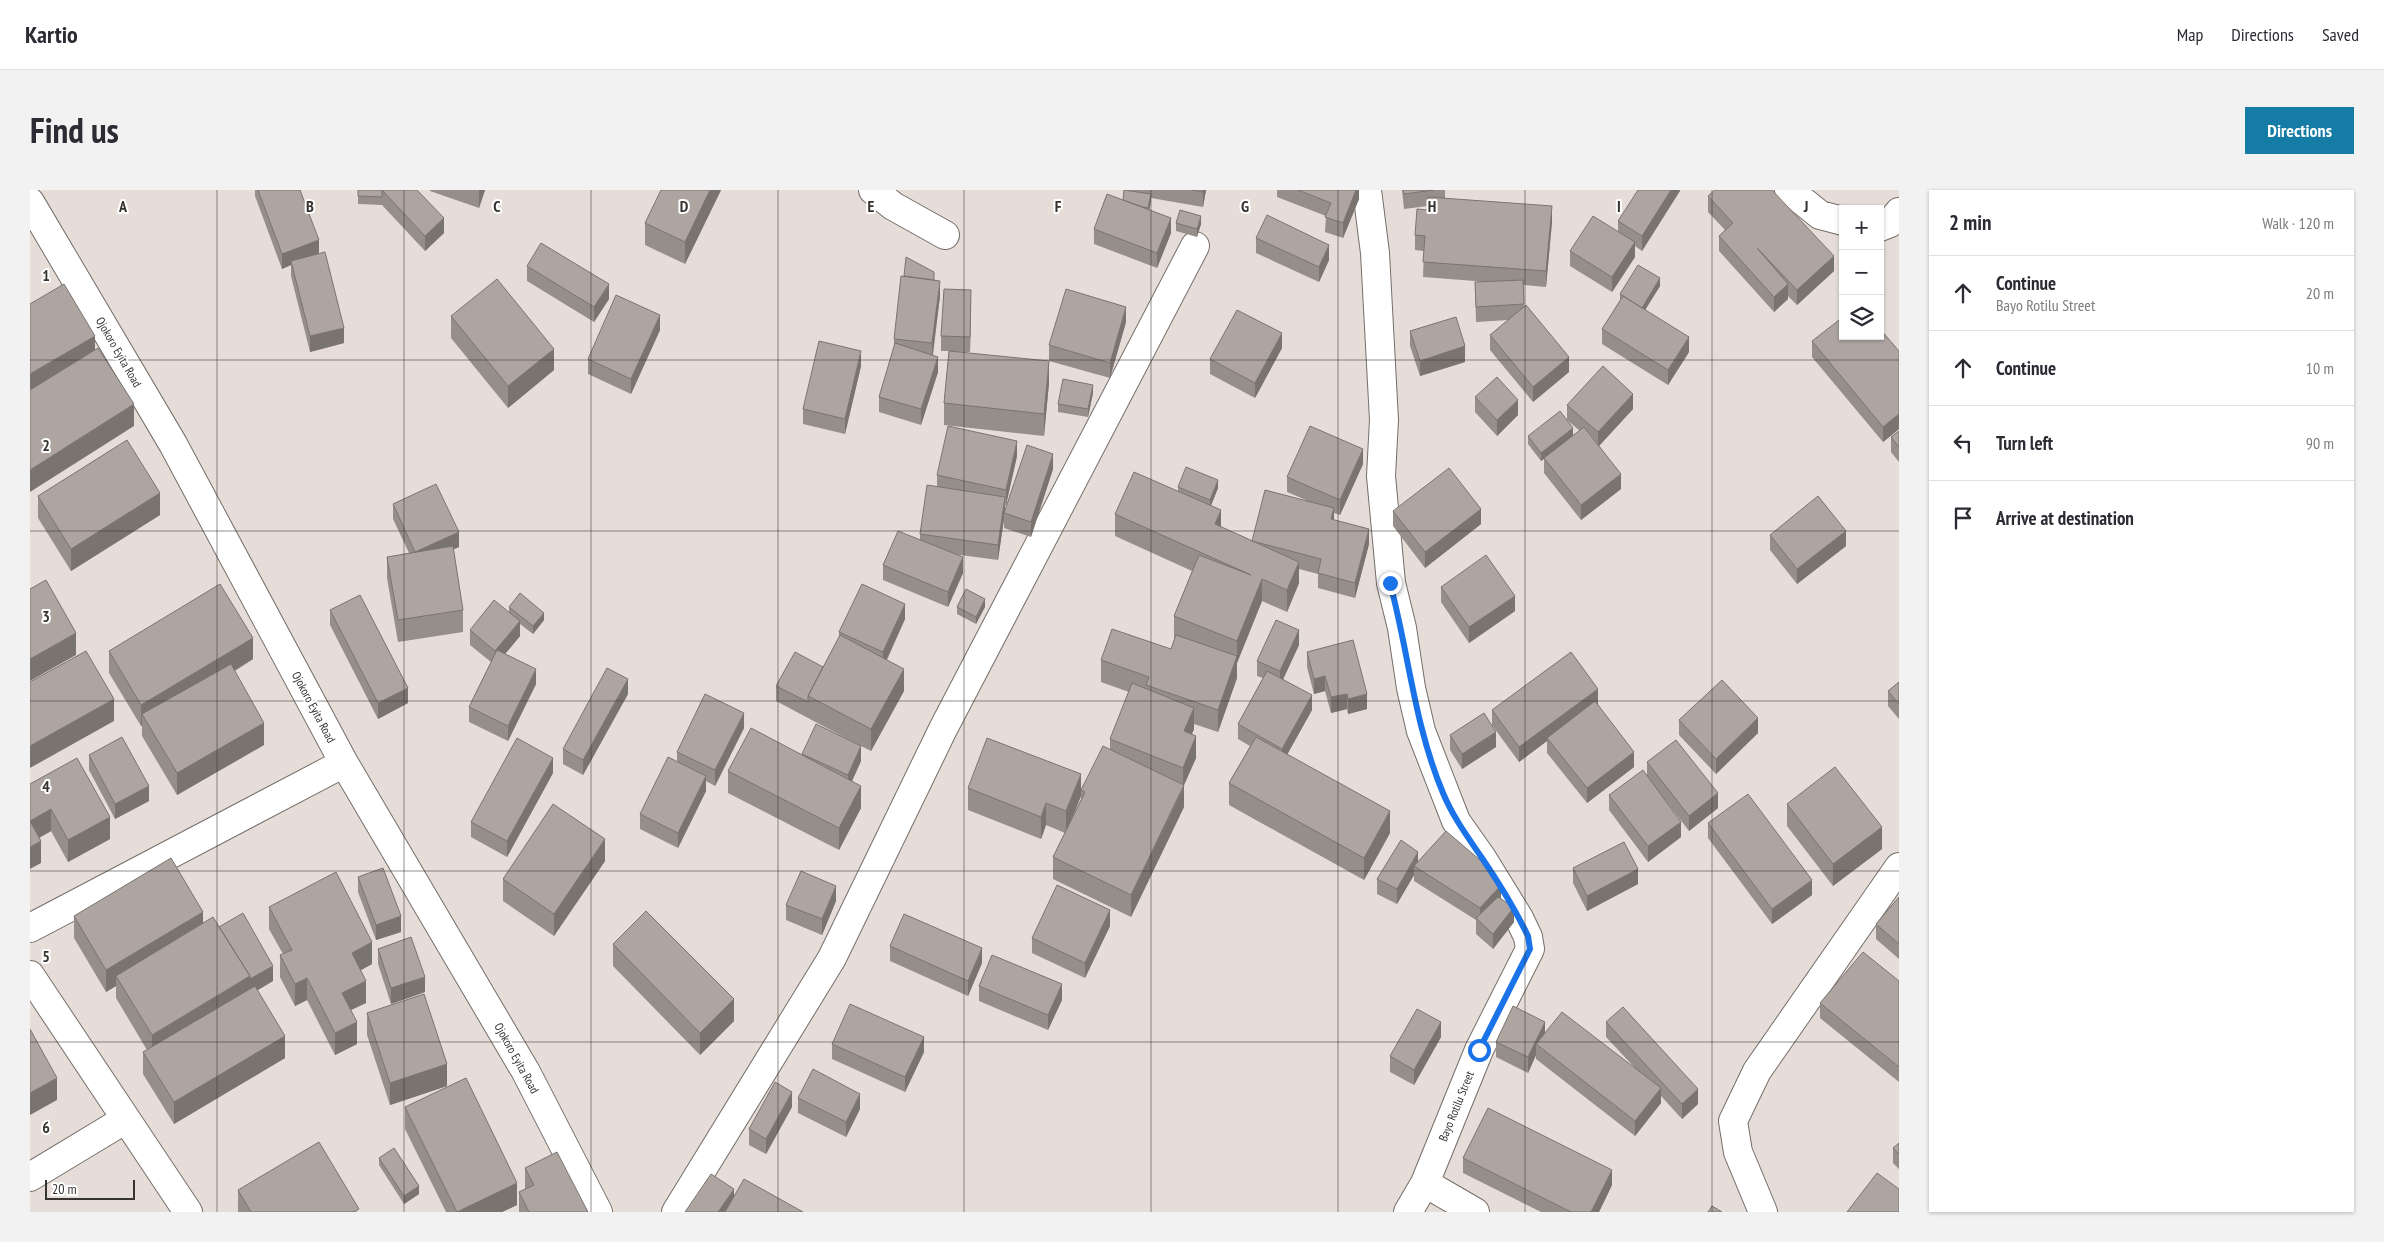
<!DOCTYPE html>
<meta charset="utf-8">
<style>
body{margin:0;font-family:"PT Sans Narrow",sans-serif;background:#f2f2f3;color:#2b2b33}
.controls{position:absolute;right:15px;top:15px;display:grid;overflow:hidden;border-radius:0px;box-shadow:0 1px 4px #0004}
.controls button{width:45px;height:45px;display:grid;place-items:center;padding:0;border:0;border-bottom:1px solid #e1e1e2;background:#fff;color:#2b2b33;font:25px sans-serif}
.scale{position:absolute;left:15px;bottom:12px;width:90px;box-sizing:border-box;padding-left:5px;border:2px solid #363331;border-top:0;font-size:14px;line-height:18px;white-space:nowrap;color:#363331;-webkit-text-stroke:4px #fff;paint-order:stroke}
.stop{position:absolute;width:15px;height:15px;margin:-11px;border:4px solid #1a73e8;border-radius:50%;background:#fff}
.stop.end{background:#1a73e8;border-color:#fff;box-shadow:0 1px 5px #0008}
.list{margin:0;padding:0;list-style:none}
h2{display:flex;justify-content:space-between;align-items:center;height:65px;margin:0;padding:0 20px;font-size:21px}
h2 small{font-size:16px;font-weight:400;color:#7c7c81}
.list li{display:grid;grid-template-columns:32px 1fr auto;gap:15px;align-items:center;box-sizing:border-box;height:75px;padding:0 20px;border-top:1px solid #e1e1e2}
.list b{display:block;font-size:19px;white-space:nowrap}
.list p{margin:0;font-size:16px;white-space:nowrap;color:#7c7c81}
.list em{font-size:16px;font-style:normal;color:#7c7c81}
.icon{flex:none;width:28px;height:28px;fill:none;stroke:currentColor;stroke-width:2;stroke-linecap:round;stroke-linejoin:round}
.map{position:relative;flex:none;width:1869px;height:1022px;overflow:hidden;border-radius:0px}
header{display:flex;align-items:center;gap:30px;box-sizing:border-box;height:70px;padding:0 25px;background:#fff;border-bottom:1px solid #e1e1e2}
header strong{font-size:24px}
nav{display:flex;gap:28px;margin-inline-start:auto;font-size:18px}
.intro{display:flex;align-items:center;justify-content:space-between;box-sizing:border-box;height:120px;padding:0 30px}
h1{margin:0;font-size:35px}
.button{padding:12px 22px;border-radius:0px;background:#157ca6;color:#fff;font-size:18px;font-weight:700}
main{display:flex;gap:30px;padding:0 30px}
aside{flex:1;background:#fff;border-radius:0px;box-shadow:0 1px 4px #0004}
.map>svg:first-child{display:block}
</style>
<header>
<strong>Kartio</strong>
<nav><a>Map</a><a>Directions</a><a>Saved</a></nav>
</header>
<div class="intro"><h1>Find us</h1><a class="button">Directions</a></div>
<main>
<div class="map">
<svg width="1869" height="1022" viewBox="0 0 1869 1022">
<rect width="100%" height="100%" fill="#e6ddd8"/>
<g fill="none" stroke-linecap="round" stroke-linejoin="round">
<defs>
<path id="street" d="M843,0L863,16L915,45
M1337,0L1345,63L1354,230L1351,286L1361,393L1372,438L1381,498L1391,541L1426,631L1452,668L1489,728L1498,747L1500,759L1449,860L1395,993L1378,1022
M1759,0L1790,25L1813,31
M0,12L143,254L314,573L496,882L568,1022
M1850,37L1860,33L1869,22
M0,738L314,573
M0,785L158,1022
M0,987L96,929
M1395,993L1445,1022
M646,1022L802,768L913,539L1165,56
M1733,1022L1708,962L1703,931L1727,881L1869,677"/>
</defs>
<use href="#street" stroke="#756e69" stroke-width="30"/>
<use href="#street" stroke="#fff" stroke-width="28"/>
</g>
<path fill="#968e8a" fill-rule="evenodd" d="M225,0H270L314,153L280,162L261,86V75L252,79L225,6Z
M328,0H387L414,43L395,61L352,15L328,14Z
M400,0H455L449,18L400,1Z
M691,0L655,74L615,55V33Z
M1094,0H1176L1173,17L1121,8L1119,20L1141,43L1127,78L1064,54V39L1093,10Z
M1247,0H1329V9L1313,48L1295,42L1296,26L1247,7Z
M1372,0H1415V8L1522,32L1516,97L1493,95L1494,117L1539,182L1503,212L1460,160V145L1478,130L1446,132L1445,92H1458L1393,87L1394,61L1385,60V45L1397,20L1398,16L1374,19Z
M1650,0L1612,61L1605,56V67L1582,102L1540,76V61L1588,42V31Z
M1678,6L1804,81L1767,115L1758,106V109L1744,122L1689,61V46L1695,40L1678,22Z
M1146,33L1171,34L1167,47L1146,41Z
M1226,48L1299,70L1289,92L1226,63Z
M497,76L579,109L564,132L497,91Z
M904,90L910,106L903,165L908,182L891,235L849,222V207L864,158V149Z
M1630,96L1615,120L1659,162L1638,195L1572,154V139L1590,111V104Z
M941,115L940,162H924L1019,193L1014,246L914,235V213L919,161H911V146Z
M421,126L524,180L478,218L421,148Z
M1096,132L1080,188L1019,171V155Z
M630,140L601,204L558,184V169Z
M1380,141L1435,172L1390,186L1380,156Z
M1782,151L1869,161V239L1853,252L1782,167Z
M1252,158L1225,208L1180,184V169Z
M831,176L815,244L773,234V219Z
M1063,203L1058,227L1028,222V214Z
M1445,207L1488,225L1467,246L1445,222Z
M1537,215L1603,219L1569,256L1591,299L1551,330L1514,283V269L1511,271L1498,254V246H1543L1550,241L1537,230Z
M1869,241V272L1861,262V247Z
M987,266L976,315H975V320L1023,279L1001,347L974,338V329L968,370L923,364L933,383L918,417L853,390V375L890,350V344L907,297V285Z
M1333,274L1310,325L1304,323V330L1339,354L1325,408L1288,398V384L1269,379V393L1257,422L1232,411L1207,473V488L1188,542L1164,534V539L1162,544L1166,568L1154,595V617L1101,727L1023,689V667L1035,643L1016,635L1011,649L938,620V598L1051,600L1080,559V549L1099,502L1071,492V470L1141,459L1145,448H1144V426L1162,381L1085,346V324L1148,301V297L1188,298L1181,315L1191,337L1222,351L1276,310L1257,302V287ZM1051,606V610L1041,630Z
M8,306L130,325L41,381L8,328Z
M363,314L429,357L423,359L433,420V442L368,452L357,388V367L379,363L363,329Z
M1363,321L1451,334L1395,378L1363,336Z
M1740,345L1816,356L1767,394L1740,360Z
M1411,397L1485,421L1439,453L1411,412Z
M479,417L514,430L503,444L490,434V446L475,464L506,494L478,551L439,532V517L461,472L440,455V440L479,422Z
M927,417H955L946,434L927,424Z
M300,420L378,513L348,529L300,435Z
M875,429L857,470L874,501L841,561L831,556V571L822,591L831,618L809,660L698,603V581L772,565V564L825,553L746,511V496L793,477L809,448V442Z
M1269,455L1253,489L1282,520L1257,564L1360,643L1334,690L1199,615V593L1220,556L1208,549V534L1233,488L1227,486V471Z
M79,461L223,469L205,481L234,555L147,605L112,546V536H111L79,483Z
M1277,462L1337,519L1318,524L1317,519L1301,523L1295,501L1284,504L1277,477Z
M1869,492V529L1858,516V501Z
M598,504L553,585L533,574V559Z
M1567,514L1604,577L1557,613L1517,563V551L1489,572L1462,535V520L1568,514Z
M1649,530L1728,543L1686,584L1649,545Z
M714,538L685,596L676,591V601L648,658L610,639V624L647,571V562Z
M1420,545L1466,557L1432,579L1420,560Z
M59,565L119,611L85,629L59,580Z
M1617,572L1688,618L1659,641L1636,611L1651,647L1618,672L1579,620V605L1617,586Z
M523,583L477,667L441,647V632Z
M0,594L80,649L38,672L21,641L9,648L11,673Z
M1757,614L1852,659L1803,696L1757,636Z
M1678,633L1782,705L1742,734L1678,648Z
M575,671L524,746L473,711V689Z
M1388,671L1471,708L1484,732L1463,759L1446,744V730L1384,691V685L1367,714L1347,704V689Z
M1543,678L1608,694L1557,721L1543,693Z
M328,687L371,742L346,750L328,702Z
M1869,707V769L1846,749V734Z
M806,711L792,745L756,730V715Z
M239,717L342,774L331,780L336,813L321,820L327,854L305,865L277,810L265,816L250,787V765L253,764L239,739Z
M44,726L173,732L189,737L243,791L227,800L255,868L144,934L113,884V862L117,860L86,808V796L76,802L44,748Z
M1080,736L1055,788L1002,763V748Z
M583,754L704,831L670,865L583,776Z
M860,756L952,773L938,806L860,771Z
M348,759L395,802L361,814L348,774Z
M1869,791V892L1790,828V813Z
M949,796L1032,810L1018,840L949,811Z
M337,823L417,896L360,915L337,845Z
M1576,832L1668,914L1652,929L1631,906V913L1605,946L1506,869V865L1498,883L1466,867V852L1515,843L1605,878L1576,847Z
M1411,847L1384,895L1360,882V866Z
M802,854L894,862L875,902L802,869Z
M768,908L830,919L816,947L768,923Z
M375,917L487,1015L472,1022H416L375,939Z
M762,917L736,964L719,955V939Z
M1869,953V979L1863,973V958Z
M349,968L389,1004L374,1014L349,975Z
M1433,968L1582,995L1569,1022H1511L1433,983Z
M495,978L558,1022H489V1002L495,999Z
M208,1000L329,1022H208Z"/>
<path fill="#7a7471" d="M449,0H455L449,18Z
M680,0H691L655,74V52Z
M1173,0H1176L1173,17Z
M1326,0H1329V9L1313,48V33Z
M1641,0H1650V1L1612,61V46Z
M1121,4V12L1118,26V18Z
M1522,16V32L1516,97V81Z
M1171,26V34L1167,47V39Z
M414,28V43L395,61V46Z
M1141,28V43L1127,78V63Z
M289,50V65L261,71V75L252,79V64Z
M1605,52V67L1582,102V87Z
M1299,55V70L1289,92V77Z
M1804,66V81L1767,115V100Z
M1630,88V96L1612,125V118Z
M910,91V106L902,169V153Z
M579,94V109L564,132V117Z
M1758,94V109L1744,122V107Z
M941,100V115L940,162V147Z
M1096,117V132L1080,188V173Z
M630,125V140L601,204V189Z
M314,138V153L280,162V146Z
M1252,143V158L1225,208V193Z
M65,146V168L0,206V184Z
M1659,147V162L1638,195V180Z
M1435,156V172L1390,186V171Z
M524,159V180L478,218V196Z
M831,161V176L815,244V229Z
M908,167V182L891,235V219Z
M1539,167V182L1503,212V197Z
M1019,171V193L1014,246V224Z
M1063,195V203L1058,227V219Z
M1603,204V219L1568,257V242Z
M1488,210V225L1467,246V230Z
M104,214V236L0,302V280Z
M1869,224V239L1853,252V237Z
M1543,238V246L1511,271V263Z
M987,251V266L976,315V300Z
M1333,259V274L1310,325V310Z
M1023,264V279L1001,347V332Z
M1591,284V299L1551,330V315Z
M1188,290V298L1180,318V310Z
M130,303V325L41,381V359Z
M975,307V322L974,323V329L968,370V355Z
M1304,318V333L1301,329Z
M1451,319V334L1395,378V362Z
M1191,320V342L1185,334Z
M1339,339V354L1325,408V393Z
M1816,341V356L1767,394V379Z
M429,342V357L385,377V362Z
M933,367V383L918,417V402Z
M1269,372V393L1257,422V400Z
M1232,389V411L1207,473V488L1188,542V520L1207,466V451Z
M1485,406V421L1439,453V437Z
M955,409V417L946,434V427Z
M875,414V429L853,477V462Z
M514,423V430L503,444V436Z
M490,431V446L465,476V461Z
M1269,440V455L1250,496V481Z
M46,443V465L0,491V469Z
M223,448V469L117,533L112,524V536H111V515Z
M506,479V494L478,551V536Z
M874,479V501L841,561V539Z
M1295,486V501L1284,504V489Z
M598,489V504L553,585V570Z
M378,498V513L348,529V513Z
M1568,499V514L1519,550L1517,548V551L1489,572V557Z
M1317,504V519L1301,523V507Z
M1337,504V519L1318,524V509Z
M1282,505V520L1252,574V559Z
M84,509V531L0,578V556Z
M1164,518V539L1154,563V541Z
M714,523V538L685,596V580Z
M1728,528V543L1686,584V569Z
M234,533V555L147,605V583Z
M1466,542V557L1432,579V564Z
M1166,546V568L1154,595V617L1101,727V705L1153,599V578Z
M831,556V571L818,600V585Z
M1604,562V577L1557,613V598Z
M523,568V583L477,667V651Z
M1051,584V606L1036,643V621Z
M676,586V601L648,658V643Z
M119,596V611L85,629V614Z
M831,596V618L809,660V638Z
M1688,603V618L1659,641V626Z
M1016,613V635L1011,649V627Z
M21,619V641L0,653V631Z
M1360,621V643L1334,690V668Z
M80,627V649L38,672V650Z
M1651,632V647L1618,672V656Z
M1852,637V659L1803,696V674Z
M575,649V671L524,746V724Z
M11,651V673L0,679V657Z
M1388,662V678L1384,676V685L1367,714V699Z
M1608,679V694L1557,721V706Z
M1782,690V705L1742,734V719Z
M1471,695V710L1450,733V718Z
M806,696V711L792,745V729Z
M1484,717V732L1463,759V744Z
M1080,720V736L1055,788V773Z
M173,722V744L86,786V796L76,802V780Z
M371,726V742L346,750V735Z
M342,752V774L322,785V763Z
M952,758V773L938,806V791Z
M243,776V791L220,805L122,867V845L220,786Z
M395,787V802L361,814V798Z
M277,788V810L265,816V794Z
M336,791V813L312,824V803Z
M1032,794V810L1018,840V825Z
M704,809V831L670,865V843Z
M327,832V854L305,865V843Z
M1411,832V847L1384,895V880Z
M1515,832V847L1506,854V865L1498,883V867Z
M255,846V868L144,934V912Z
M894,847V862L875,902V887Z
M417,874V896L360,915V893Z
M27,888V910L0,925V903Z
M1631,898V913L1605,946V931Z
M1668,899V914L1652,929V914Z
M762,902V917L736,964V949Z
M830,904V919L816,947V932Z
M1582,980V995L1569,1022H1561Z
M487,993V1015L472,1022H427Z
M389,996V1004L374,1014V1006Z
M704,999V1014L699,1022H688Z"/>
<path fill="#aea5a1" stroke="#7a7471" d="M228,0H270L289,50L252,64Z
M328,0H352V7L328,6Z
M352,0H387L414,28L395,46Z
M631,0H680L655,52L615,33Z
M1094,0L1121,4L1118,18L1113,17L1093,10Z
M1162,0H1173V2Z
M1268,0H1326L1313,33L1295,27L1301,13Z
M1373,0H1404L1374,4Z
M1608,0H1641L1612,46L1588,31Z
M1685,0H1742L1804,66L1767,100L1727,58L1758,94L1744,107L1689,46L1703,33L1678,6Z
M1077,4L1141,28L1127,63L1064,39Z
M1398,7L1522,16L1516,81L1393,72L1395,46L1385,45L1387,19L1397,20Z
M1150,20L1171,26L1167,39L1146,33Z
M1237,25L1299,55L1289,77L1226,48Z
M1563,26L1605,52L1582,87L1540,61Z
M511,53L579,94L564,117L497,76Z
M295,62L314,138L280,146L261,71Z
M876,67L904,82V90L874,86Z
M1608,75L1630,88L1612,118L1590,104Z
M871,86L910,91L902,153L864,149Z
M467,89L524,159L478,196L421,126Z
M1493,90L1494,114L1446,117L1445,92Z
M34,94L65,146L0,184V114Z
M914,99L941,100L940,147L911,146Z
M1036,99L1096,117L1080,173L1019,155Z
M586,105L630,125L601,189L558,169Z
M1593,106L1659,147L1638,180L1572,139Z
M1496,115L1539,167L1503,197L1460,145Z
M1207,120L1252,143L1225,193L1180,169Z
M1426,127L1435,156L1390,171L1380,141Z
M1813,127V146H1850V139L1869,161V224L1853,237L1782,151Z
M789,151L831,161L815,229L773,219Z
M865,153L908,167L891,219L849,207Z
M68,158L104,214L0,280V200Z
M919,161L1019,171L1014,224L914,213Z
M1573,176L1603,204L1568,242L1537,215Z
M1467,187L1488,210L1467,230L1445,207Z
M1033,189L1063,195L1058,219L1028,214Z
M1530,221L1543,238L1511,263L1498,246Z
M918,236L987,251L976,300L907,285Z
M1280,236L1333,259L1310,310L1257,287Z
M1554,237L1591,284L1551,315L1514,268Z
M1869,241V257L1861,247Z
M97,250L130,303L41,359L8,306Z
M997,255L1023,264L1001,332L974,323Z
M1156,277L1188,290L1180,310L1148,297Z
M1419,278L1451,319L1395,362L1363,321Z
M1104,282L1191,320L1185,334L1269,372L1257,400L1232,389L1207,451L1144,426L1169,365L1221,385L1085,324Z
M406,294L429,342L385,362L363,314Z
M897,295L975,307L968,355L890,344Z
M1235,300L1304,318L1301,329L1339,339L1325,393L1288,383L1291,369L1222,351Z
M1788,306L1816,341L1767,379L1740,345Z
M868,341L933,367L918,402L853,375Z
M423,356L433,420L368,430L357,367Z
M1456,365L1485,406L1439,437L1411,397Z
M16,390L46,443L0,469V399Z
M190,394L223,448L111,515L79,461Z
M832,394L875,414L853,462L809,442Z
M936,399L955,409L946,427L927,417Z
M490,403L514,423L503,436L479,417Z
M330,405L378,498L348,513L300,420Z
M464,410L490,431L465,461L440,440Z
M1246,430L1269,440L1250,481L1227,471Z
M1082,439L1141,459L1146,445L1207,466L1188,520L1116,495L1119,487L1071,470Z
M810,445L874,479L841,539L778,506Z
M1323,450L1337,504L1318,509L1317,504L1301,507L1295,486L1284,489L1277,462Z
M467,460L506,479L478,536L439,517Z
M56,461L84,509L0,556V492Z
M765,462L793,477L778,506V512L746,496Z
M1541,462L1568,499L1489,557L1462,520Z
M201,474L234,533L147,583L112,524Z
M577,478L598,489L553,570L533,559Z
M1237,481L1282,505L1252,559L1208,534Z
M1692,490L1728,528L1686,569L1649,530Z
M1869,492V514L1858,501Z
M1102,493L1164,518L1154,541L1166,546L1153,578L1080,549Z
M675,504L714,523L685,580L647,562Z
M1565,511L1604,562L1557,598L1517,548Z
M1454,523L1466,542L1432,564L1420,545Z
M786,534L831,556L818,585L772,564Z
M721,538L831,596L809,638L698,581Z
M92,547L119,596L85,614L59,565Z
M1226,547L1360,621L1334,668L1199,593Z
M487,548L523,568L477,651L441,632Z
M957,548L1051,584L1036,621L1016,613L1011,627L938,598Z
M1646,550L1688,603L1659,626L1617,572Z
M1073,556L1154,595L1101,705L1023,667L1055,602L1051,600Z
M638,567L676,586L648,643L610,624Z
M47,568L80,627L38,650L21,619L0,631L11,651L0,657V594Z
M1805,577L1852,637L1803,674L1757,614Z
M1613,580L1651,632L1618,656L1579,605Z
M1718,604L1782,690L1742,719L1678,633Z
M523,614L575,649L524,724L473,689Z
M1416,641L1464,682L1471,695L1450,718L1384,676Z
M1371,650L1388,662L1367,699L1347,689Z
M1594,652L1608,679L1557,706L1543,678Z
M141,668L173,722L76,780L44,726Z
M353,678L371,726L346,735L328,687Z
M771,681L806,696L792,729L756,715Z
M306,682L342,752L322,763L336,791L312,803L327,832L305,843L277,788L265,794L250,765L262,760L239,717Z
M1027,695L1080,720L1055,773L1002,748Z
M1468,707L1484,717L1463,744L1446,728Z
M1869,707V754L1846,734Z
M616,721L704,809L670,843L583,754Z
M213,723L243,776L220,789V786L189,737Z
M874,724L952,758L938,791L860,756Z
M183,727L220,786L122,845L86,786Z
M381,747L395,787L361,798L348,759Z
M1833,762L1869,791V877L1790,813Z
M962,765L1032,794L1018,825L949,796Z
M225,796L255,846L144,912L113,862Z
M394,804L417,874L360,893L337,823Z
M820,814L894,847L875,887L802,854Z
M1483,816L1515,832L1498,867L1466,852Z
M1593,817L1668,899L1652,914L1576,832Z
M1387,819L1411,832L1384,880L1360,866Z
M1532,822L1631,898L1605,931L1506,854Z
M0,839L27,888L0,903Z
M783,879L830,904L816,932L768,908Z
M436,888L487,993L427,1022L375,917Z
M745,892L762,902L736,949L719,939Z
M1458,918L1582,980L1561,1022H1541L1433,968Z
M289,952L329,1019L323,1022H221L208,1000Z
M1869,953V964L1863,958Z
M364,958L389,996L374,1006L349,968Z
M527,962L558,1022H499L489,1002L504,995L495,978Z
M1847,983L1869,999V1022H1817Z
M681,984L704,999L688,1022H655Z
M714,989L773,1022H695Z
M1682,1016L1692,1022H1678Z"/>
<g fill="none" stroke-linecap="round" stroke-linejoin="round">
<path stroke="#1a73e8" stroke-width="6" d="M1360,393C1379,464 1384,534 1413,603C1423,627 1437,646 1452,668C1469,693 1485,719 1498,746L1500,759L1449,860"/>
</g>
<path fill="none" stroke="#363331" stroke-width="1" stroke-opacity="0.55" d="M187,0V1022M374,0V1022M561,0V1022M748,0V1022M934,0V1022M1121,0V1022M1308,0V1022M1495,0V1022M1682,0V1022M0,170H1869M0,341H1869M0,511H1869M0,681H1869M0,852H1869"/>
<g text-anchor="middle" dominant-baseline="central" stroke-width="4" stroke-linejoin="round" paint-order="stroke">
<g font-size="12" fill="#363331" stroke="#fff">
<text transform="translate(89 162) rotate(60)">Ojokoro Eyita Road</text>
<text transform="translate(284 517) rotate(62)">Ojokoro Eyita Road</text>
<text transform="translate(487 868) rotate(61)">Ojokoro Eyita Road</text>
<text transform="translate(1426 916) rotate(-68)">Bayo Rotilu Street</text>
</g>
</g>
<g font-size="16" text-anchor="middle" font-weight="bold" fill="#363331" stroke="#fff" stroke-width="4" stroke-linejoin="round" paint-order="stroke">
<text x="93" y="22">A</text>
<text x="280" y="22">B</text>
<text x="467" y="22">C</text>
<text x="654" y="22">D</text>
<text x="841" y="22">E</text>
<text x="1028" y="22">F</text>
<text x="1215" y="22">G</text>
<text x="1402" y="22">H</text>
<text x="1589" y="22">I</text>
<text x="1776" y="22">J</text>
<text x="16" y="91">1</text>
<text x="16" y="261">2</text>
<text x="16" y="432">3</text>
<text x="16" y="602">4</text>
<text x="16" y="772">5</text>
<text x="16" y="943">6</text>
</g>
</svg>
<div class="controls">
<button>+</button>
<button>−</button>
<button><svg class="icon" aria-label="layers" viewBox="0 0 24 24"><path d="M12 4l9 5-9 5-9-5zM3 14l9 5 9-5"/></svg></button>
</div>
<div class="scale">20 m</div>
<div class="stop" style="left:1449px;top:860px"></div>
<div class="stop end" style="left:1360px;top:393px"></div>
</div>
<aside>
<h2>2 min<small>Walk · 120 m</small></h2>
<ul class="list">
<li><svg class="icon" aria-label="ahead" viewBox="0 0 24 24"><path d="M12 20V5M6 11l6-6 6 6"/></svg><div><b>Continue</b><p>Bayo Rotilu Street</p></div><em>20 m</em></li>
<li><svg class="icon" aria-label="ahead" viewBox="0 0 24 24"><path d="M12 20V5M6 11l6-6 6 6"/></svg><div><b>Continue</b></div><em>10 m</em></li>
<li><svg class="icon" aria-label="left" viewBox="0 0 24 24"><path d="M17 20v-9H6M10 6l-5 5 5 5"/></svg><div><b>Turn left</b></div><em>90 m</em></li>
<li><svg class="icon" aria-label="arrive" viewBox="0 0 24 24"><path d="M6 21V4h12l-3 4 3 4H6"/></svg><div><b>Arrive at destination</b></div></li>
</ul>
</aside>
</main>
